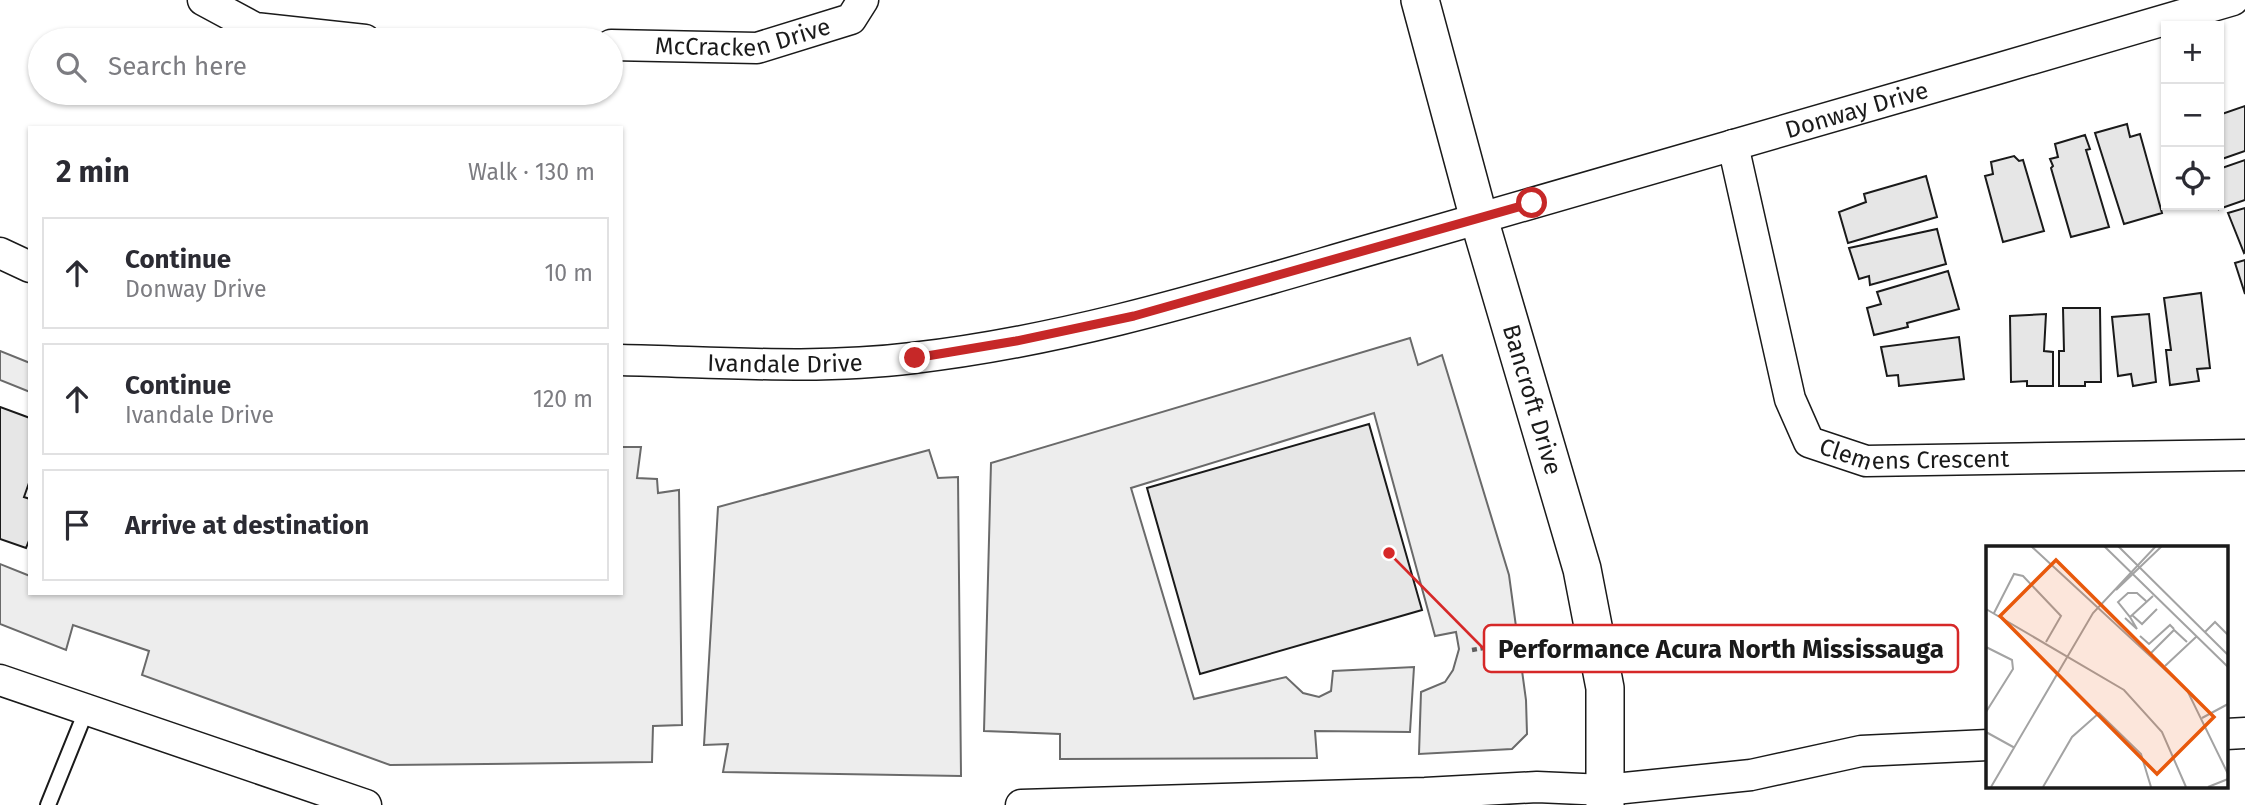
<!DOCTYPE html>
<meta charset="utf-8">
<style>
body{margin:0;font-family:"Fira Sans",sans-serif;background:#f2f2f3;color:#2b2b33}
.controls{position:absolute;right:21px;top:21px;display:grid;overflow:hidden;border-radius:0px;box-shadow:0 2px 5px #0004}
.controls button{width:63px;height:63px;display:grid;place-items:center;padding:0;border:0;border-bottom:2px solid #e1e1e2;background:#fff;color:#2b2b33;font:35px sans-serif}
.stop{position:absolute;width:21px;height:21px;margin:-16px;border:5px solid #c62828;border-radius:50%;background:#fff}
.stop.end{background:#c62828;border-color:#fff;box-shadow:0 2px 7px #0008}
.list{margin:0;padding:0;list-style:none}
h2{display:flex;justify-content:space-between;align-items:center;height:91px;margin:0;padding:0 28px;font-size:30px}
h2 small{font-size:23px;font-weight:400;color:#7c7c81}
.list li{display:grid;grid-template-columns:46px 1fr auto;gap:21px;align-items:center;box-sizing:border-box;height:112px;margin:0 14px 14px;padding:0 14px;border:2px solid #e1e1e2;border-radius:0px}
.list b{display:block;font-size:26px;white-space:nowrap}
.list p{margin:0;font-size:23px;white-space:nowrap;color:#7c7c81}
.list em{font-size:23px;font-style:normal;color:#7c7c81}
.icon{flex:none;width:38px;height:38px;fill:none;stroke:currentColor;stroke-width:2;stroke-linecap:round;stroke-linejoin:round}
.map{position:relative;flex:none;width:2245px;height:805px;overflow:hidden}
.search{position:absolute;background:#fff;box-shadow:0 2px 5px #0004;left:28px;top:28px;width:595px;height:77px;display:flex;align-items:center;gap:18px;box-sizing:border-box;padding:0 24px;border-radius:38px;color:#7c7c81;font-size:26px}
.panel{position:absolute;background:#fff;box-shadow:0 2px 5px #0004;left:28px;top:126px;width:595px;height:469px;border-radius:0px}
.map>svg:first-child{display:block}
</style>
<div class="map">
<svg width="2245" height="805" viewBox="0 0 2245 805">
<rect width="100%" height="100%" fill="#fff"/>
<path fill="#ededed" stroke="#6a6a6a" stroke-width="2" d="M1410,338L1418,365L1442,355L1509,575L1526,700L1527,734L1512,749L1419,754L1421,692L1445,682L1453,670L1459,649L1456,632L1435,636L1374,413L1131,488L1194,699L1286,677L1303,693L1319,697L1331,691L1333,671L1414,667L1410,732L1315,731L1317,758L1060,759V734L984,731L991,463Z
M0,351L30,363V392L0,380Z
M621,447H641L637,478L657,479L658,493L679,490L682,725L653,726L652,762L390,765L142,675L149,651L73,625L66,650L0,624V564L30,576V593H621Z
M929,450L938,478L958,477L961,776L723,772L728,744L704,745L718,507Z"/>
<path fill="#e6e6e6" stroke="#1a1a1a" stroke-width="2" d="M2245,106V151L2219,160V115Z
M2127,124L2130,137L2140,134L2162,213L2124,224L2095,133Z
M2085,135L2090,149L2086,150L2109,227L2071,237L2051,168L2053,166L2050,159L2058,157L2055,144Z
M2014,156L2019,161L2023,160L2044,231L2003,242L1985,176L1993,174L1991,162Z
M2245,160V200L2219,209V169Z
M1926,176L1937,217L1848,243L1839,212L1866,202L1864,194Z
M2245,208V252L2244,253L2228,213Z
M1937,229L1946,264L1870,285L1869,276L1859,279L1849,248Z
M2245,260V294L2235,263Z
M1948,271L1959,309L1907,323L1908,327L1874,335L1867,308L1881,304L1877,292Z
M2201,293L2210,368L2197,369L2199,381L2170,385L2166,350H2171L2164,298Z
M2063,308H2100L2101,382H2085V386H2059V351H2064Z
M2046,314L2044,351L2053,352V386H2027V381L2011,382L2010,316Z
M2149,314L2156,382L2133,386L2131,374L2118,376L2112,317Z
M1959,337L1964,379L1899,386L1898,375L1887,376L1881,347Z
M0,407L30,418V480L24,497L30,499V538L26,548L0,539Z
M1369,424L1422,610L1200,674L1147,488Z"/>
<g fill="none" stroke-linecap="round" stroke-linejoin="round">
<defs>
<path id="service" d="M48,805L86,711"/>
<g id="minor">
<path d="M203,0L255,28L365,40"/>
<path id="s1" d="M611,45L757,48L851,19L863,0"/>
<path id="s2" d="M1733,145L1790,399L1809,442L1866,461L2245,455"/>
<path d="M0,253L30,267"/>
<path id="s3" d="M621,360C718,362 816,370 913,358C1081,339 1245,285 1408,239C1683,162 1958,80 2233,0"/>
<path d="M0,680L366,805"/>
<path d="M2226,734L2245,733"/>
<path d="M1021,805L1425,793L1537,787L1605,790L1751,775L1861,751L1988,745"/>
</g>
<g id="tertiary">
<path id="s4" d="M1420,0L1479,219L1582,569L1605,688V805"/>
</g>
</defs>
<use href="#service" stroke="#1a1a1a" stroke-width="18"/>
<use href="#minor" stroke="#1a1a1a" stroke-width="33"/>
<use href="#tertiary" stroke="#1a1a1a" stroke-width="40"/>
<path stroke="#5f5f5f" stroke-width="4.5" stroke-dasharray="5 3.5" stroke-linecap="butt" d="M1472,650L1548,637"/>
<use href="#service" stroke="#fff" stroke-width="14"/>
<use href="#minor" stroke="#fff" stroke-width="30"/>
<use href="#tertiary" stroke="#fff" stroke-width="37"/>
</g>
<g fill="none" stroke-linecap="round" stroke-linejoin="round">
<path stroke="#c62828" stroke-width="9" d="M915,358L1016,341L1134,316L1532,203"/>
</g>
<g text-anchor="middle" dominant-baseline="central" stroke-width="5" stroke-linejoin="round" paint-order="stroke">
<g font-size="24" fill="#1a1a1a" stroke="#fff">
<text stroke="none"><textPath href="#s1" startOffset="133">McCracken Drive</textPath></text>
<text stroke="none"><textPath href="#s3" startOffset="1269">Donway Drive</textPath></text>
<text stroke="none"><textPath href="#s3" startOffset="164">Ivandale Drive</textPath></text>
<text stroke="none"><textPath href="#s4" startOffset="415">Bancroft Drive</textPath></text>
<text stroke="none"><textPath href="#s2" startOffset="415">Clemens Crescent</textPath></text>
</g>
</g>
<g transform="translate(1986 546)">
<rect width="242" height="242" fill="#fff"/>
<path fill="none" stroke="#a3a3a3" stroke-width="2" d="M45,0L201,144L242,228M118,0L242,121M132,0L242,109M130,44L176,0M160,55L151,47H142L132,56L144,71L167,50M0,63L138,144L176,186L200,241M8,67L28,28L37,30L75,70L60,96M146,69L156,78L171,63M139,72L151,83L144,71M219,86L229,76L242,89M154,90L163,98L184,79L188,83M0,101L26,114L27,123L0,166M165,107L188,84L201,96M179,120L210,91M216,172L242,158M0,186L29,202M5,241L107,67L170,0M57,241L86,191L113,167L155,208L165,241M222,241L242,233"/>
<path fill="#e8590c" fill-opacity="0.15" stroke="#e8590c" stroke-width="3.5" d="M70,14L228,171L171,228L14,70Z"/>
<rect width="242" height="242" fill="none" stroke="#1a1a1a" stroke-width="3.5"/>
</g>
<path fill="none" stroke="#d62828" stroke-width="2.5" d="M1389 553L1484 649"/>
<circle fill="#d62828" stroke="#fff" stroke-width="2.5" cx="1389" cy="553" r="7"/>
<rect fill="#fff" stroke="#d62828" stroke-width="2.5" x="1484" y="625" width="474" height="47" rx="7"/>
<g font-size="26" text-anchor="middle" font-weight="bold" fill="#1a1a1a">
<text x="1721" y="658">Performance Acura North Mississauga</text>
</g>
</svg>
<div class="controls">
<button>+</button>
<button>−</button>
<button><svg class="icon" aria-label="locate" viewBox="0 0 24 24"><circle cx="12" cy="12" r="6"/><path d="M12 2v4M12 18v4M2 12h4M18 12h4"/></svg></button>
</div>
<div class="stop" style="left:1532px;top:203px"></div>
<div class="stop end" style="left:915px;top:358px"></div>
<div class="search"><svg class="icon" aria-label="search" viewBox="0 0 24 24"><circle cx="10" cy="10" r="6"/><path d="M15 15l6 6"/></svg>Search here</div>
<section class="panel">
<h2>2 min<small>Walk · 130 m</small></h2>
<ul class="list">
<li><svg class="icon" aria-label="ahead" viewBox="0 0 24 24"><path d="M12 20V5M6 11l6-6 6 6"/></svg><div><b>Continue</b><p>Donway Drive</p></div><em>10 m</em></li>
<li><svg class="icon" aria-label="ahead" viewBox="0 0 24 24"><path d="M12 20V5M6 11l6-6 6 6"/></svg><div><b>Continue</b><p>Ivandale Drive</p></div><em>120 m</em></li>
<li><svg class="icon" aria-label="arrive" viewBox="0 0 24 24"><path d="M6 21V4h12l-3 4 3 4H6"/></svg><div><b>Arrive at destination</b></div></li>
</ul>
</section>
</div>
